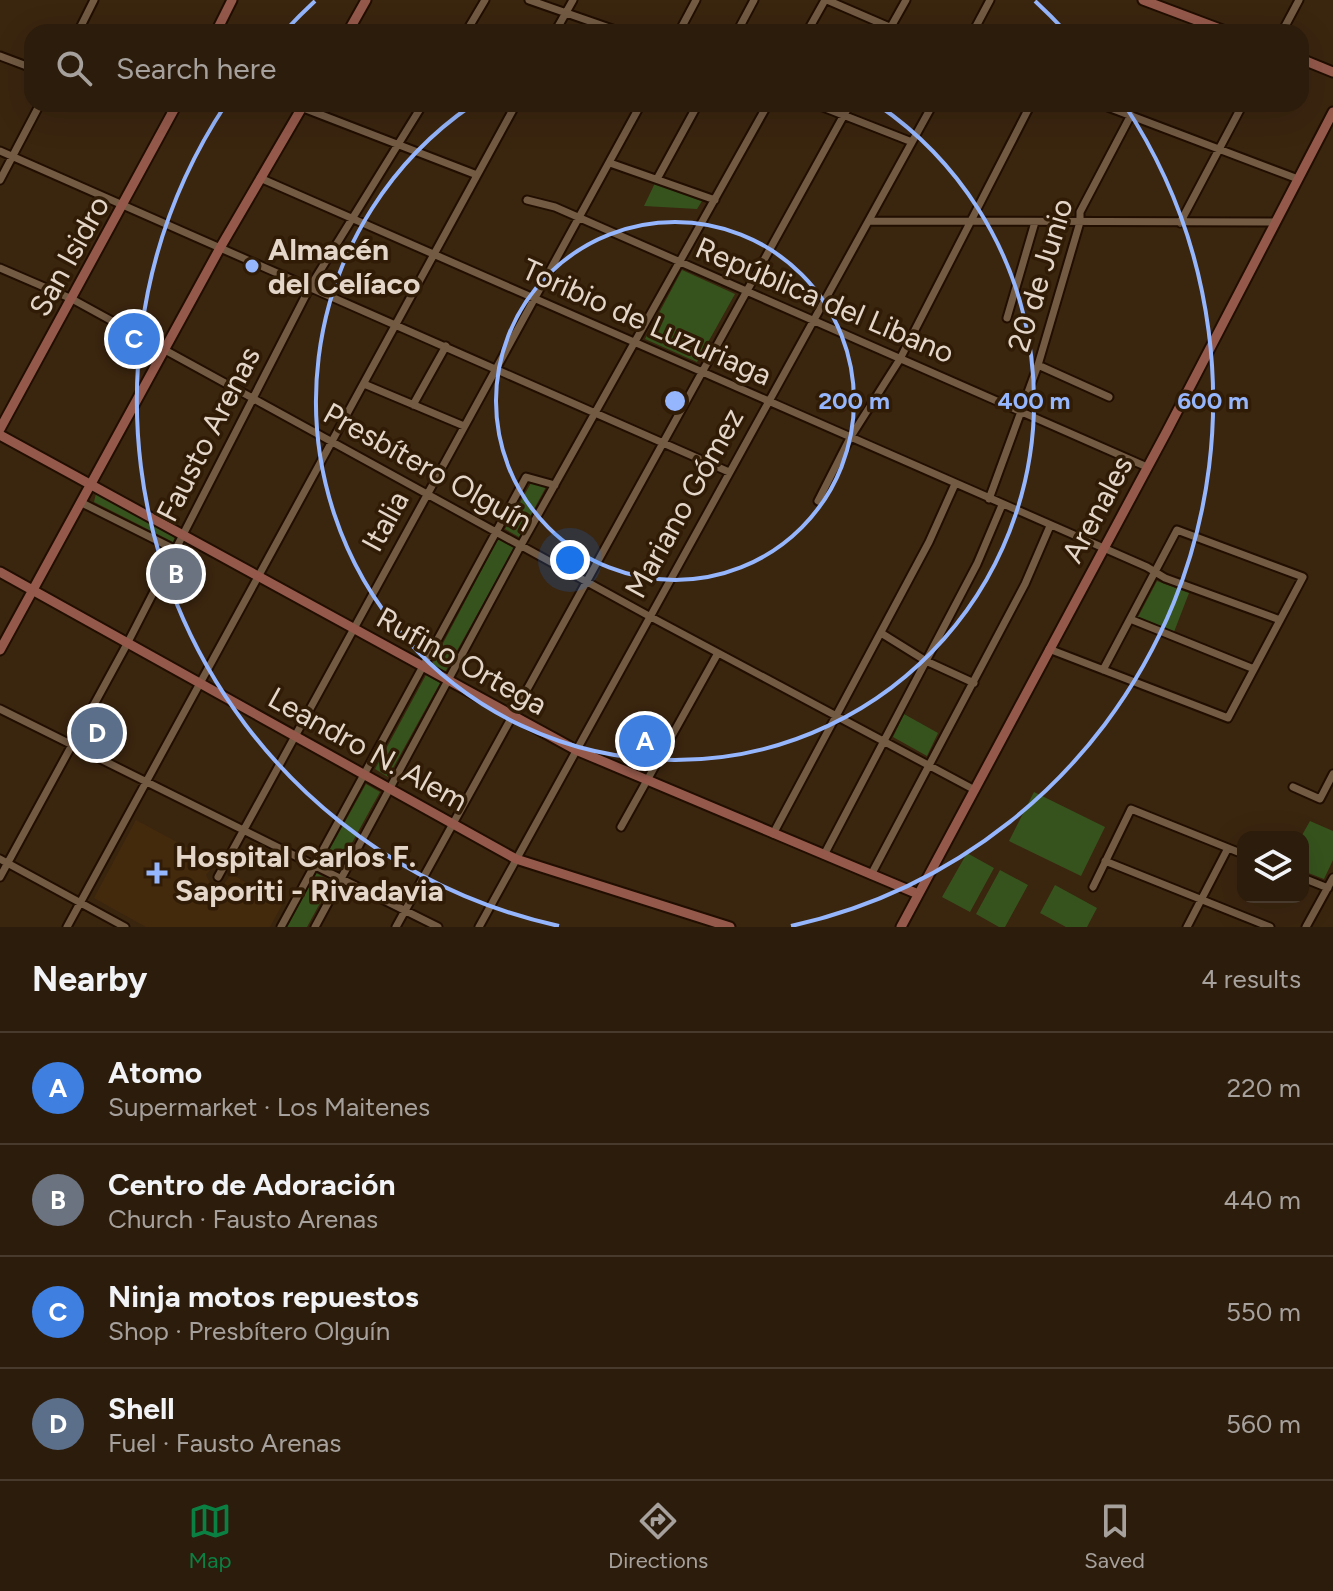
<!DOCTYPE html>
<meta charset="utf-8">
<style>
body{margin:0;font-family:Figtree,sans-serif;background:#382919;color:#f1f3f6}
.controls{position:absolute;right:24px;bottom:24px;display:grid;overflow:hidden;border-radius:16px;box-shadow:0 8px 32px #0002}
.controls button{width:72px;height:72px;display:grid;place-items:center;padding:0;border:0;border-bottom:2px solid #483a2c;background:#2c1c0b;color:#f1f3f6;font:40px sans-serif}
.you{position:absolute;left:570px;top:560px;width:28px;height:28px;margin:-20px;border:6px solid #fff;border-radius:50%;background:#1a73e8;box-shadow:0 0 0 12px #1a73e833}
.badge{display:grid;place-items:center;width:52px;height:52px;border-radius:50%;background:#0b8043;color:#fff;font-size:26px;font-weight:700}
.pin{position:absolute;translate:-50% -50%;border:4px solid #fff;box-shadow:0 2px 8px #0006}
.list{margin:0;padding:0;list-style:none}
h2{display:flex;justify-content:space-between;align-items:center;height:104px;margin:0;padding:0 32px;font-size:34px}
h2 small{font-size:26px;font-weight:400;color:#a6a19d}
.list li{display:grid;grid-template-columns:52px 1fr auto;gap:24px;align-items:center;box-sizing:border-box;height:112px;padding:0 32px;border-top:2px solid #483a2c}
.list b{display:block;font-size:30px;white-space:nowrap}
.list p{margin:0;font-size:26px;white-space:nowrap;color:#a6a19d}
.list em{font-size:26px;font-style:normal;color:#a6a19d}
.icon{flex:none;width:44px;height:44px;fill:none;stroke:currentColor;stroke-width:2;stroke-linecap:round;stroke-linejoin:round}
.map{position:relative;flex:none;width:1333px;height:927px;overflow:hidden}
.search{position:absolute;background:#2c1c0b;box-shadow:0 8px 32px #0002;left:24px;right:24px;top:24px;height:88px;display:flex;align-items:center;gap:20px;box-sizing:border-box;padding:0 28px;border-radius:24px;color:#a6a19d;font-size:30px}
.sheet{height:552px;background:#2c1c0b}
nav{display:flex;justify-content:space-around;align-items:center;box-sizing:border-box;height:112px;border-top:2px solid #483a2c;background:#2c1c0b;font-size:22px;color:#a6a19d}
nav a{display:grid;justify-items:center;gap:4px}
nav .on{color:#0b8043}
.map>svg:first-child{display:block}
</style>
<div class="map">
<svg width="1333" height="927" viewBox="0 0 1333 927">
<rect width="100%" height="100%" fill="#3a250f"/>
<path fill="#442a0d" d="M136,820L216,863L206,875L211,885L222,887L231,874L283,903L270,927H146L94,898Z"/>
<path fill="#36531d" d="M655,183L702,201L697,209L644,206Z
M682,270L735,294L697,362L645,339Z
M531,483L546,487L519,537L505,529Z
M97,489L176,534L173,542L94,502Z
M498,539L514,548L444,674L431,666Z
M1157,581L1189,593L1174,632L1138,617Z
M426,675L440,683L388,777L375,769Z
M904,714L938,733L927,756L893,737Z
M366,784L380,792L337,870L322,863Z
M1034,792L1105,827L1081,876L1009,841Z
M1310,821L1333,831V860L1324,879L1303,871L1301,837Z
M967,853L994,868L970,912L942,897Z
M1000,870L1028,885L1005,927H999L976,914Z
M316,873L332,881L307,927H287Z
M1055,885L1097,908L1087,927H1066L1040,913Z"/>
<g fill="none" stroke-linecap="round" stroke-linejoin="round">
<defs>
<path id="street" d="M529,0L621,32
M827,0L901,32
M78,32L94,0
M466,32L485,0
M555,32L573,0
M679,32L696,0
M737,32L754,0
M807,32L825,0
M888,32L906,0
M973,32L990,0
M1282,32L1299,0
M0,56L32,68
M293,104L477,175
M815,104L912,142
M1100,104L1298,179
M0,151L729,472
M610,163L715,200
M260,178L1147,567L1165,578L1280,620
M657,179L698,104
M0,180L40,104
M527,200L555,207L1147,467
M869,221L1276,222
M1180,223L1243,104
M0,268L72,299L649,616L973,789
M1007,318L1035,222
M1038,365L1109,397
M364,384L464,426
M413,405L446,346
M989,499L1038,365L1080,222V212L1131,115
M818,501L850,438L900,359L1031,104
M82,503L176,550
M1130,619L1254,669
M881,633L926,661L974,683
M1049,649L1228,718L1303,577L1177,530L1103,670
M0,709L438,927
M1293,787L1320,799L1333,774
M621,827L718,653
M773,834L929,542L955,484
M824,855L977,564L1002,505
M0,859L125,927
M1105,861L1270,927
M871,875L1025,584L1050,526
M0,877L127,644L310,287L423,104
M218,877L641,104
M1303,878L1328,888
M1093,887L1131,809L1243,854
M67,927L516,104
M281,927L526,477L555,485
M315,927L521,545L768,104
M396,927L850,104
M479,927L933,104
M1187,927L1228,848
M1306,927L1333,878"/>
<path id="secondary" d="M1143,0L1228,32
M216,32L232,0
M348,32L366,0
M1301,59L1333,72
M0,429L177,104
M0,435L576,750L918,894
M0,572L516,859L730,927
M0,650L220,248L304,104
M901,927L1167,431L1333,112"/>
</defs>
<use href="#street" stroke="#210e00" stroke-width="11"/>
<use href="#secondary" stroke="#210e00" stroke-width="13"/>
<use href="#street" stroke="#725a43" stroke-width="7"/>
<use href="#secondary" stroke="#94594b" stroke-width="9"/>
</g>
<g fill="none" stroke="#95b6fd" stroke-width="4">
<circle cx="675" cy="401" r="179"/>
<path d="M878 105A359 359 0 1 1 472 105"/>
<path d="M559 926A538 538 0 0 1 226 104M285 31A538 538 0 0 1 315 1M1035 1A538 538 0 0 1 1065 31M1124 104A538 538 0 0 1 791 926"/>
</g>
<g fill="#95b6fd" stroke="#301c06" stroke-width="3">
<circle cx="252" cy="266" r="8"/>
<path d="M153 861h8v8h8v8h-8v8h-8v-8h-8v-8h8z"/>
</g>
<g text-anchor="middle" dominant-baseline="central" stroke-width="7" stroke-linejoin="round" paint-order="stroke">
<g font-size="30" font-weight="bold" fill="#e4d6c9" stroke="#301c06" text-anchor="start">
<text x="268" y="249">Almacén<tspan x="268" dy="34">del Celíaco</tspan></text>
<text x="175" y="856">Hospital Carlos F.<tspan x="175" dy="34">Saporiti - Rivadavia</tspan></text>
</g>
<g font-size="30" fill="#e4d6c9" stroke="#301c06">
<text transform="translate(69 256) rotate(-61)">San Isidro</text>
<text transform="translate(1040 275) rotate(-73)">20 de Junio</text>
<text transform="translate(825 300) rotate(23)">República del Libano</text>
<text transform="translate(647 322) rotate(24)">Toribio de Luzuriaga</text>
<text transform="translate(208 434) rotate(-63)">Fausto Arenas</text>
<text transform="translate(428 467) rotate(29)">Presbítero Olguín</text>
<text transform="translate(684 503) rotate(-61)">Mariano Gómez</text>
<text transform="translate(1097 509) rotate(-62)">Arenales</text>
<text transform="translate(385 521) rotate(-61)">Italia</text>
<text transform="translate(462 661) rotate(29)">Rufino Ortega</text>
<text transform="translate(368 749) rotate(29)">Leandro N. Alem</text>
</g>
</g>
<circle cx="675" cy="401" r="12" fill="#95b6fd" stroke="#301c06" stroke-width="4"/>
<g font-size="24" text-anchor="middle" font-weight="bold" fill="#95b6fd" stroke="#301c06" stroke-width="7" stroke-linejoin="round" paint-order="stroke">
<text x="854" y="409">200 m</text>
<text x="1034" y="409">400 m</text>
<text x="1213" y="409">600 m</text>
</g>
</svg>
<div class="controls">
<button><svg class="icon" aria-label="layers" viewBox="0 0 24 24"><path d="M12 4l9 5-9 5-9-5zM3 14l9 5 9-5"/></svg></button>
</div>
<div class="you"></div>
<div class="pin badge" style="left:645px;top:741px;background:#3f7fe0">A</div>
<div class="pin badge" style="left:176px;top:574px;background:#6b7280">B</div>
<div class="pin badge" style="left:134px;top:339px;background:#3f7fe0">C</div>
<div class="pin badge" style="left:97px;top:733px;background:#5c6f8a">D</div>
<div class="search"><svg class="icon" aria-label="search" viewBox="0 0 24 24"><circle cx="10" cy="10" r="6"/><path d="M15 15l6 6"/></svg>Search here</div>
</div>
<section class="sheet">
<h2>Nearby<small>4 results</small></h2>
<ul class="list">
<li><span class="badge" style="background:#3f7fe0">A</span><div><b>Atomo</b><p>Supermarket · Los Maitenes</p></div><em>220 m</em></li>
<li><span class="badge" style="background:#6b7280">B</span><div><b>Centro de Adoración</b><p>Church · Fausto Arenas</p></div><em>440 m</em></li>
<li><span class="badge" style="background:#3f7fe0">C</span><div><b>Ninja motos repuestos</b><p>Shop · Presbítero Olguín</p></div><em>550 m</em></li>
<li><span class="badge" style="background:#5c6f8a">D</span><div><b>Shell</b><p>Fuel · Fausto Arenas</p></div><em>560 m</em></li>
</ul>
</section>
<nav>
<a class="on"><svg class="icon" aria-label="map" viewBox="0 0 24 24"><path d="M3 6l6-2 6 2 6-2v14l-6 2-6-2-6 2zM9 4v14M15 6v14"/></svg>Map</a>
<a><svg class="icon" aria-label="directions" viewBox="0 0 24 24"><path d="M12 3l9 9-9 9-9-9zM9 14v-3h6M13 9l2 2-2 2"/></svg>Directions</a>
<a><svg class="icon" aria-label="saved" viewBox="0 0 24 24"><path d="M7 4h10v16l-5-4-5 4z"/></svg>Saved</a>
</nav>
